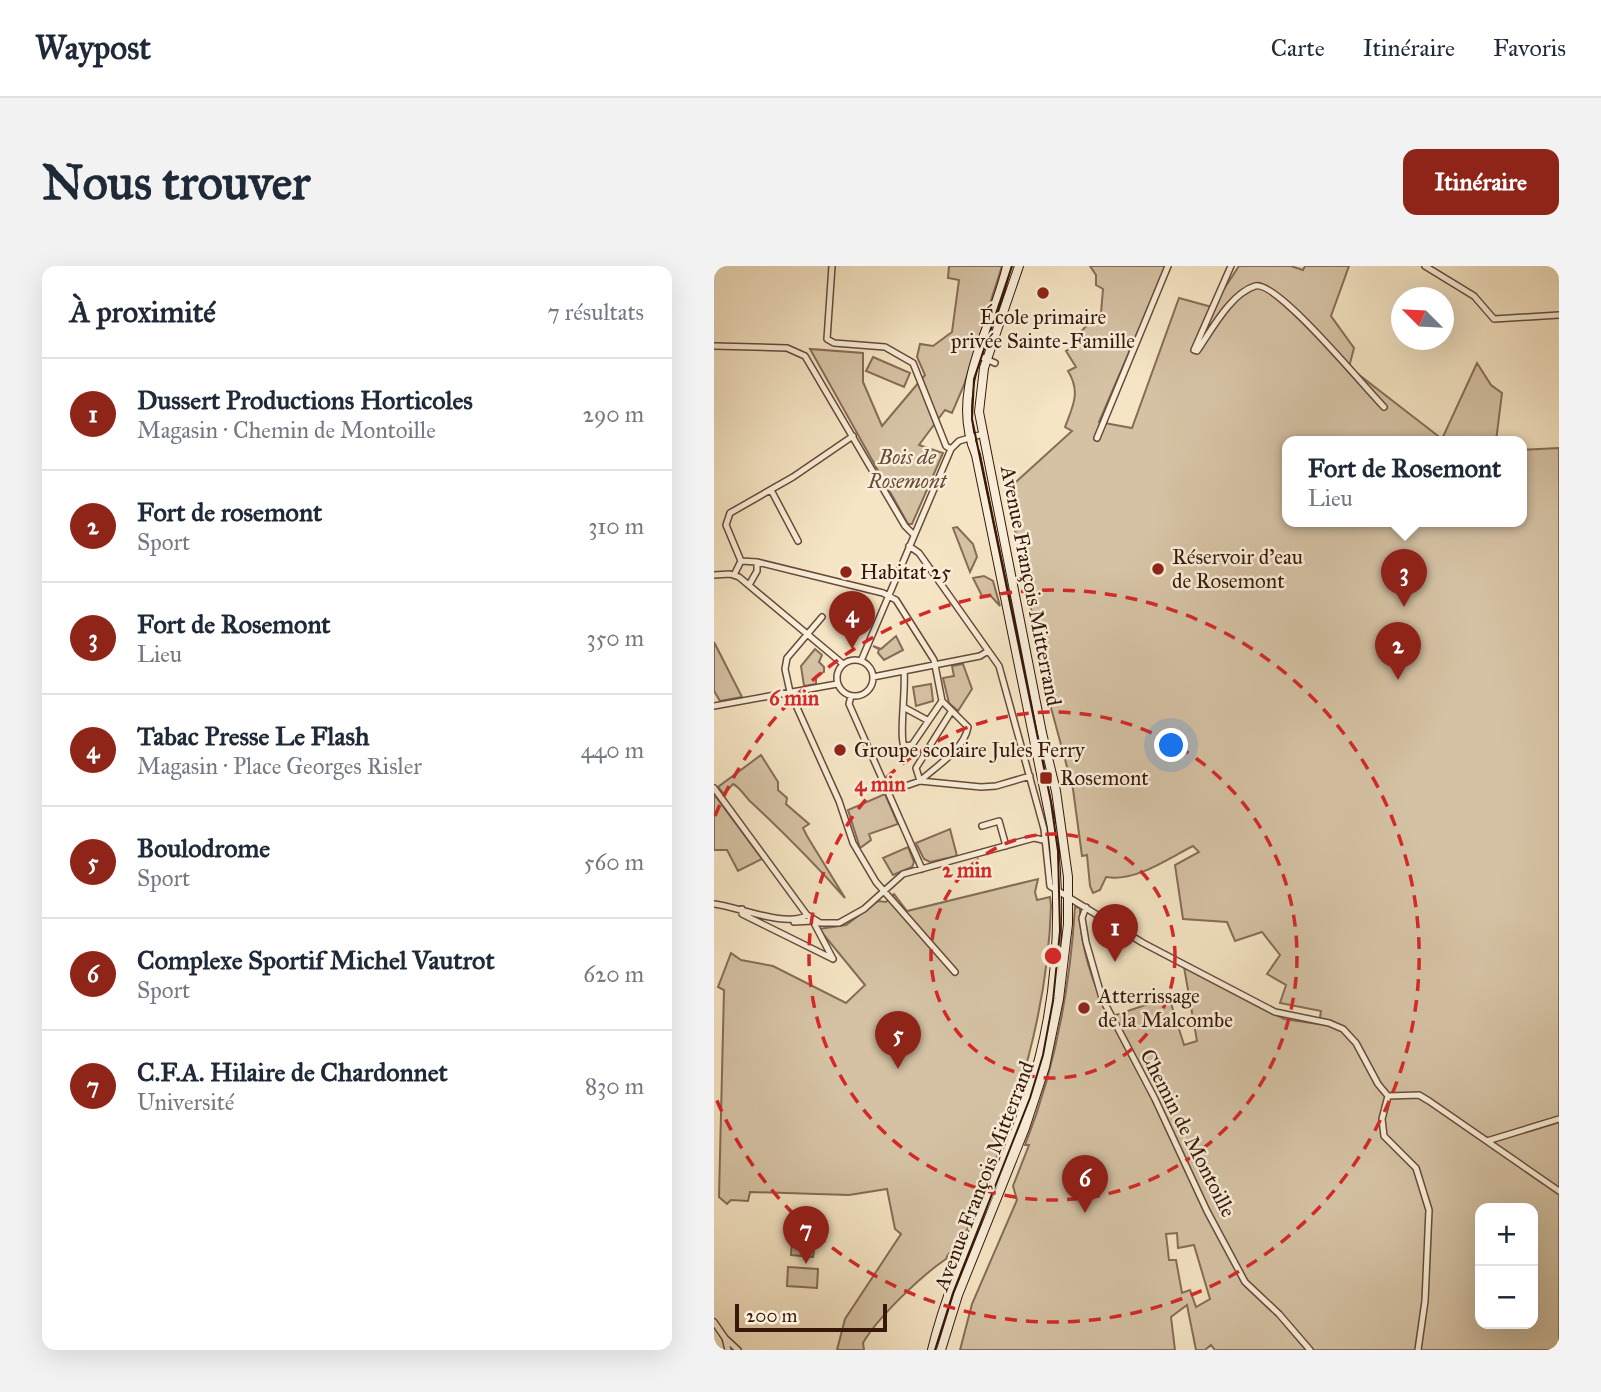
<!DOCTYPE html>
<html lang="fr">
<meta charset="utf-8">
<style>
body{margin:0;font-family:"IM FELL Great Primer",serif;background:#f2f2f3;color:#1f2937}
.controls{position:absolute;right:21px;bottom:21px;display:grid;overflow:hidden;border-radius:14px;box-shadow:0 7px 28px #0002}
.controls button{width:63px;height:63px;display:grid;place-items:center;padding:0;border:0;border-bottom:2px solid #e0e1e3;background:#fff;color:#1f2937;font:35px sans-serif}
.compass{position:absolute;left:677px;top:21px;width:63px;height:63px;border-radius:50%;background:#fff;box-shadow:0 7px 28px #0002;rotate:294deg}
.scale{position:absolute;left:21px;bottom:18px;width:152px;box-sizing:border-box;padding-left:7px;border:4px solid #38170a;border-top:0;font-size:19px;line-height:24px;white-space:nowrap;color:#38170a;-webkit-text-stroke:5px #f8eed9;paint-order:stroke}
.you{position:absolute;left:458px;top:480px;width:24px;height:24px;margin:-18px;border:5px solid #fff;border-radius:50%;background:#1a73e8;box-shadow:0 0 0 10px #1a73e833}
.badge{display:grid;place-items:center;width:46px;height:46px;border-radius:50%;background:#8f2418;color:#fff;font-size:23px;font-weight:700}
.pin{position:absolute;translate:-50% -58px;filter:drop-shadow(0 2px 4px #0008)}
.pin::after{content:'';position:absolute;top:37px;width:24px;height:21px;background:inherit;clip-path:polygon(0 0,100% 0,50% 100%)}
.popup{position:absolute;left:568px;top:170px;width:245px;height:91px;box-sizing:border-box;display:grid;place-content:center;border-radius:14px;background:#fff;filter:drop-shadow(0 2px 5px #0005);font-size:23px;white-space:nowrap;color:#747a83}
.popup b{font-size:26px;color:#1f2937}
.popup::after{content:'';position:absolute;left:50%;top:100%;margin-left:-14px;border:14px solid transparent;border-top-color:#fff}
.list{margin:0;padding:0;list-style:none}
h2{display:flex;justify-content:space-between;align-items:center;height:91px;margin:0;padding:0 28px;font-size:30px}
h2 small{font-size:23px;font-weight:400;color:#747a83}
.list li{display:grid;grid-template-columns:46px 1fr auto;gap:21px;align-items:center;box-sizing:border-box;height:112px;padding:0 28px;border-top:2px solid #e0e1e3}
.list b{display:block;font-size:26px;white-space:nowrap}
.list p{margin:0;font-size:23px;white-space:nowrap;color:#747a83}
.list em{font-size:23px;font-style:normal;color:#747a83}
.map{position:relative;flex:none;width:845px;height:1084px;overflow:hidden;border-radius:14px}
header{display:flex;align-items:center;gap:42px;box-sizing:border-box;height:98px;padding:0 35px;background:#fff;border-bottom:2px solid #e0e1e3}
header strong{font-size:33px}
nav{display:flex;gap:38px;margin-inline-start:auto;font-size:24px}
.intro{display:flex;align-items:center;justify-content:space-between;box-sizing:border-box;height:168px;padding:0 42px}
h1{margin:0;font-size:49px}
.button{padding:18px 32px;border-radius:14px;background:#8f2418;color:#fff;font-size:24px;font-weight:700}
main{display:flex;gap:42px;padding:0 42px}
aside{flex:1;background:#fff;border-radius:14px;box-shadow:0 7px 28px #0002}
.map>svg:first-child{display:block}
</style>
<header>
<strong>Waypost</strong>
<nav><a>Carte</a><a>Itinéraire</a><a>Favoris</a></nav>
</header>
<div class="intro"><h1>Nous trouver</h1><a class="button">Itinéraire</a></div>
<main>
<aside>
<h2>À proximité<small>7 résultats</small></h2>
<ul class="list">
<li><span class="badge">1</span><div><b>Dussert Productions Horticoles</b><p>Magasin · Chemin de Montoille</p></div><em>290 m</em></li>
<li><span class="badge">2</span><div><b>Fort de rosemont</b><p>Sport</p></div><em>310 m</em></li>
<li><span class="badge">3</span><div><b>Fort de Rosemont</b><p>Lieu</p></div><em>350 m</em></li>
<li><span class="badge">4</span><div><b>Tabac Presse Le Flash</b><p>Magasin · Place Georges Risler</p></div><em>440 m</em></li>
<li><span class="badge">5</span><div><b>Boulodrome</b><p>Sport</p></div><em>560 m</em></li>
<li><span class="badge">6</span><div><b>Complexe Sportif Michel Vautrot</b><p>Sport</p></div><em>620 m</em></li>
<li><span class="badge">7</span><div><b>C.F.A. Hilaire de Chardonnet</b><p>Université</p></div><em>830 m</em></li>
</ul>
</aside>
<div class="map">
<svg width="845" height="1084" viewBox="0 0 845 1084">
<rect width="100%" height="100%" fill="#f5e5c4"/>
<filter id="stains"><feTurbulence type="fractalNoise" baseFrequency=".00286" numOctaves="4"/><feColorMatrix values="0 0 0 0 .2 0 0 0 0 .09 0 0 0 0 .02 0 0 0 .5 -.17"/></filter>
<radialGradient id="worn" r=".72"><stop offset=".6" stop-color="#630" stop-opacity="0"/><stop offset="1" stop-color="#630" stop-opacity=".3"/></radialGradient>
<path fill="#d5c2a4" stroke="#866c57" stroke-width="2" fill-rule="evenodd" d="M235,0H288L250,119L238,147L231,144L205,179L229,187L198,258H194L96,83L149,87V116L168,160L211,109L203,91L206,78L219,80L238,66L245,14L234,12Z
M376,0H452L385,156L418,162L465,32L498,41L525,0H577L589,4L591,0H635L617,50L640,82L635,101L728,173L763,97L777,119L788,127L782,175H573V255H807V184L845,182V1084H501L497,1079L491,1084H482L473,1039L457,1051L461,1084H246L258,1038L303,934L299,920L315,879H311C341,803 356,722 361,641L366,642C365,678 379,720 396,751L455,731L470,779L483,775L470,701L570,753L605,758L607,745L566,737L572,719L553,708L566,689L548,666L521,675L513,656L469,653L461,599L485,586L479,580C453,593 422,616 392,611L386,624L379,627L376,620L373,589L368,590L359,523L336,438L293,224L358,165L351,161C359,140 367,126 354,105L362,101L352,85L368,75L365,68L374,58V51L387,47L389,23L382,19V9ZM766,942H819V1058H766ZM463,967L464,982L480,979L496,1033L482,1041L476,1024L468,1027L462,994H455L452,968Z
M159,91L196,107L190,121L152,105Z
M243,261L259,278L263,291L256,306L239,262Z
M270,310L279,315L286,340L276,329L268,330L259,312Z
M182,370L189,384L170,394L164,387L165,383L159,380L167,383Z
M0,376L28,431L6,435L0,425Z
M101,383L108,389L105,396L110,401V406L102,410V418L90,420L87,400Z
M249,398L258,423L244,445L235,437L229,412L240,410L238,400Z
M217,418L219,435L202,440L199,421Z
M47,489L64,516V524L73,532L72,538L95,558L89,562L93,570L131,632C101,598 71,568 38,537C31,531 27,522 19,518L10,528L4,521Z
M0,528L48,593L24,605L13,584H0Z
M171,528L184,558L155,568L157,574L146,582L134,544Z
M236,563L243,590L216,596L210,593L202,577Z
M194,581L200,596L198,601L179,609L169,592Z
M324,613L321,626L323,634L336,631L337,640C334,743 304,839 266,934C261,947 255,961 248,973C243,981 235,984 232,993C207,1010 164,1051 149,1077L150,1084H123L131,1053L187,968L181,963L173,923L135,929L36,926L34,935L17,934L13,938L5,931L10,724L4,721L17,687L27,694L59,700L132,737L151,719L105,663L132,659L164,635L172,636L180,628L193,645Z
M78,974L101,977L99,991L77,989Z
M74,1001L104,1003L103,1022L73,1020Z"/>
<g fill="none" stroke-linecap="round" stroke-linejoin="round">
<defs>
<path id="minor" d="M118,0L113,73L120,77L171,81L199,97L232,180L237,183
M517,0L480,84L483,85C497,65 516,28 541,20C562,13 651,122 670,141
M711,0L760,30L780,53L845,49
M0,80L73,82L91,90L191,260L200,269
M263,89L281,97
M383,172L454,0
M57,224L84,275
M195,280L205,287L285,400L330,563L336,620L429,677L561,746L615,757L629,763L642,777L664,818L674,830
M27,295L12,259L16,247L79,211L139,170
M43,296L169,327L182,334L220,394L228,435L254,461C250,484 222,500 206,515L202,502L237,446
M0,309L16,308L25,311L129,398
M20,309L27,295L43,296V305L35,319
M108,351L73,392L71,403L76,426L125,535L139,577L162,616L241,706
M123 412a18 18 0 1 1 36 0a18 18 0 1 1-36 0Z
M147,395L237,183L245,175L269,168
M190,405C192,423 185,470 190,480L198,479L228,435
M159,411L266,390L274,385
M137,430L135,438L208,603
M0,440L123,418
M191,442L213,454
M0,522L93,649L106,657H125L150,643L189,608L320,572L329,574
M174,526L206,515L267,521L282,520L316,510
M268,560L285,555L292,580
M0,638C25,641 73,662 93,649
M372,641L368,652L372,676L388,732L441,833L493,945L531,1016L565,1048L596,1084
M28,643V648L119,693
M80,656L99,655L119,693
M674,830L668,853L670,870L702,902L715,944L711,1035L704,1084
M674,830L705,829L715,835L845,925
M773,875L845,853
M0,1056L11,1072L14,1084
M11,1072L24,1084"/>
<path id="secondary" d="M218,1084C239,996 286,916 314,830C343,745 349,651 338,562L262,189C234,123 279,63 293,0
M227,1084L244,1029L311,862L331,801L345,733L354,658V611L342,525L328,467L265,146L270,102L305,0"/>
</defs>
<use href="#minor" stroke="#674a38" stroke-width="8"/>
<use href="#secondary" stroke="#38170a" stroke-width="10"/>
<use href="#minor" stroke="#f8eed9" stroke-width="5"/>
<use href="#secondary" stroke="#f8eed9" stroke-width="8"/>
<path stroke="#38170a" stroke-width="2" d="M221,1084L239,1027L316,832L329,789L339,735L346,665L344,585L337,536L258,153L260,113L298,0"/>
</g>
<g fill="none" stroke="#d62828" stroke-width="3.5" stroke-dasharray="12 9">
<circle cx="339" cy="690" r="122"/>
<circle cx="339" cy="690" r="244"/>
<path d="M1 550A366 366 0 1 1 1 830"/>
</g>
<g fill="#8f2418" stroke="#f8eed9" stroke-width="2.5">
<circle cx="329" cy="27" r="7"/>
<circle cx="444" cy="303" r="7"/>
<circle cx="132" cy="306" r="7"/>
<circle cx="126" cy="484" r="7"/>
<rect x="325" y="505" width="14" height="14" rx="3.5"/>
<circle cx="370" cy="742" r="7"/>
</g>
<g text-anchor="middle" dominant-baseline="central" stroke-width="5" stroke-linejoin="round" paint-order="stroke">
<g font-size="21" fill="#38170a" stroke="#f8eed9" text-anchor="start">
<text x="329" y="51" text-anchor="middle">École primaire<tspan x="329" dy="24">privée Sainte-Famille</tspan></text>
<text x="458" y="291">Réservoir d'eau<tspan x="458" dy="24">de Rosemont</tspan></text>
<text x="146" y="306">Habitat 25</text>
<text x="140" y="484">Groupe scolaire Jules Ferry</text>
<text x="346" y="512">Rosemont</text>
<text x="384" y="730">Atterrissage<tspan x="384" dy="24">de la Malcombe</tspan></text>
</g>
<g font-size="21" font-style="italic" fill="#674a38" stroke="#f8eed9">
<text x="193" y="191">Bois de<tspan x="193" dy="24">Rosemont</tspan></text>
</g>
<g font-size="21" fill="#38170a" stroke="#f8eed9">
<text transform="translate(317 320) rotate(79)">Avenue François Mitterrand</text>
<text transform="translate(474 867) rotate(63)">Chemin de Montoille</text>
<text transform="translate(270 910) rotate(-69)">Avenue François Mitterrand</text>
</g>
</g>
<circle cx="339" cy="690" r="10" fill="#d62828" stroke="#f8eed9" stroke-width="3.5"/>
<g font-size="21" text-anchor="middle" font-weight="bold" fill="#d62828" stroke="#f8eed9" stroke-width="5" stroke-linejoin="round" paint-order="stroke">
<text x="80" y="439">6 min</text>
<text x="166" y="525">4 min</text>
<text x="253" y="611">2 min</text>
</g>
<rect width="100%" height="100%" filter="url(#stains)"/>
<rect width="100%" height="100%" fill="url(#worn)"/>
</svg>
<div class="controls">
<button>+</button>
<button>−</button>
</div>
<svg class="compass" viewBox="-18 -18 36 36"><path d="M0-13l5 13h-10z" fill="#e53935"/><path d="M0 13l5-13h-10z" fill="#747a83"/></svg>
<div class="scale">200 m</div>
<div class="you"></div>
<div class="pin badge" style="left:401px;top:696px">1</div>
<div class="pin badge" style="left:684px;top:414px">2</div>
<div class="pin badge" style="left:690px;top:341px">3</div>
<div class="popup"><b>Fort de Rosemont</b>Lieu</div>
<div class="pin badge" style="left:138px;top:383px">4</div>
<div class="pin badge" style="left:184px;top:803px">5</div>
<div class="pin badge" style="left:371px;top:947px">6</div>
<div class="pin badge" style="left:92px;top:998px">7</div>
</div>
</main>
